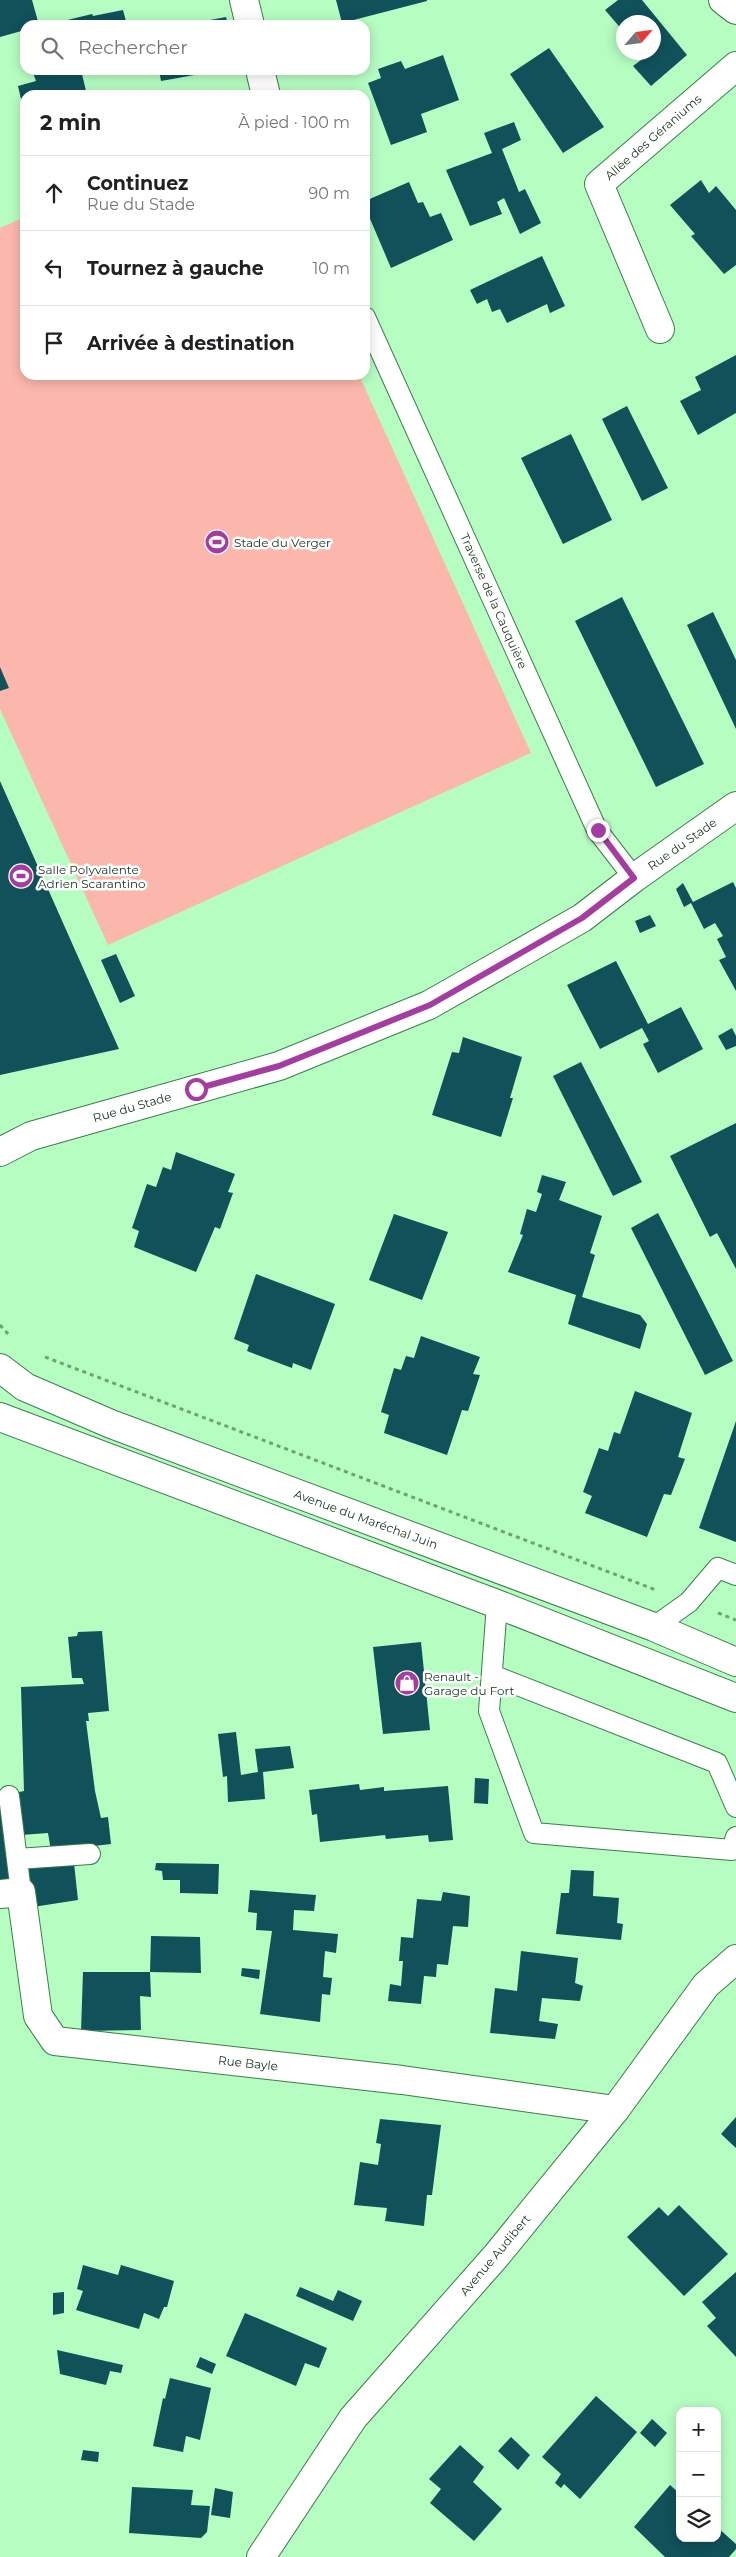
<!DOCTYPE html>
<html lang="fr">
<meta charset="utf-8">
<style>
body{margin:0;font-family:Montserrat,sans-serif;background:#f6f6f6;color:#202124}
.controls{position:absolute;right:15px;bottom:15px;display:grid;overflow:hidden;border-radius:10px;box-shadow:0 2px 12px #0003}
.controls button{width:45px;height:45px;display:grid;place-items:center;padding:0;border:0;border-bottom:1px solid #e0e0e0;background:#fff;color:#202124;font:25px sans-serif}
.compass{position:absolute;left:616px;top:15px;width:45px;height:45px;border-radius:50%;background:#fff;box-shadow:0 2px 12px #0003;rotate:62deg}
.stop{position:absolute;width:15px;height:15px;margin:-11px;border:4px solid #a43da0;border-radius:50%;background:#fff}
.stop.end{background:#a43da0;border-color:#fff;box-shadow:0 1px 5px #0008}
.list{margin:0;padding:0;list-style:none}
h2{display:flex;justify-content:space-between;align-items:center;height:65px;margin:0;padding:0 20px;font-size:21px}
h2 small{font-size:16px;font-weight:400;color:#757577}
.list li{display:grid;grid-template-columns:32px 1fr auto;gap:15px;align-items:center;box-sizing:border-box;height:75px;padding:0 20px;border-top:1px solid #e0e0e0}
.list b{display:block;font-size:19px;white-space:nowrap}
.list p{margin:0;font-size:16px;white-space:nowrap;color:#757577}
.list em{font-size:16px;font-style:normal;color:#757577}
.icon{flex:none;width:28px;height:28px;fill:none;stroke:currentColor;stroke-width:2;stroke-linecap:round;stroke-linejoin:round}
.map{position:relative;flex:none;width:736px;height:2557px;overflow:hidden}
.search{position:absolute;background:#fff;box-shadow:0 2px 12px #0003;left:20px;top:20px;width:350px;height:55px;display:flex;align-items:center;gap:12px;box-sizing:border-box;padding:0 18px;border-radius:15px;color:#757577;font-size:19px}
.panel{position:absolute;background:#fff;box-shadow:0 2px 12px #0003;left:20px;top:90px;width:350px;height:290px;border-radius:15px}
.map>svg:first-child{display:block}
</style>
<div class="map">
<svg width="736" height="2557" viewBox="0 0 736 2557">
<rect width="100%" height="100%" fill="#b6fdc2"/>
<path fill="#fbb7ac" d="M25,217V375H359L531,753L108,945L0,709V228Z"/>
<path fill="#10515a" d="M0,0H32L39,25H25V30L0,37Z
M336,0H427V1L342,23Z
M618,0H642L687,55L651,86L633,66L645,57L641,52H654V22H624V32L605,10Z
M123,10L127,25H60L59,22L92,14L93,16Z
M226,17L228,25H189V24Z
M549,48L604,127L563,153L510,74Z
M443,55L459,100L421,114L427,132L391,145L368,83L381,78L378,69L401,61L405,69Z
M32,70H81L87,95H25L24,112L18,86L36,81Z
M159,70H217V71L161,81Z
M514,122L521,140L502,149L519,192L525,189L541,223L520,234L504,198L497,202L502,214L470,226L446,170L492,153L484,133Z
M701,180L709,193L716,186L736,210V265L724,274L691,236L695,234L670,205Z
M409,182L418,203L423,202L430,217L441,213L453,240L391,268L365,207V201Z
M542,256L565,306L550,313L547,304L507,323L500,309L492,312L487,299L477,304L470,290Z
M736,355V413L698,435L680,401L701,390L695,377Z
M627,406L668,488L642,501L602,419Z
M571,434L612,520L563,544L521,458Z
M622,597L704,764L656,787L575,621Z
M713,612L736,660V729L687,625Z
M0,667L9,688L0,691Z
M0,781L119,1049L0,1075Z
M733,882L736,888V991L719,960L726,957L717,939L723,936L715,923L704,929L691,903L684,907L676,889L683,883L693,902Z
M650,915L656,926L640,933L635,921Z
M116,954L135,996L120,1003L101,960Z
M616,961L648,1024L681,1007L703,1049L658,1073L643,1044L649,1041L642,1028L600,1049L567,985Z
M732,1028L736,1036V1046L726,1050L718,1036Z
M463,1037L522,1057L510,1098H513L501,1137L432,1115L452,1052L459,1053Z
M581,1062L642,1182L613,1196L553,1076Z
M736,1123V1269L717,1233L710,1237L670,1156Z
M176,1152L235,1174L228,1192L233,1193L220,1229L215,1227L196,1272L134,1247L139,1231L132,1228L147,1184L156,1187L163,1167L171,1170Z
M542,1175L566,1182L559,1200L602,1216L590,1253L595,1255L582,1297L640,1315L647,1324L640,1349L568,1324L576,1295L508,1272L523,1235L520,1234L527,1209L536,1212L542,1194L537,1192Z
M658,1213L733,1361L705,1375L631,1228Z
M394,1214L448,1232L422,1300L369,1280Z
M256,1274L335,1304L311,1370L293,1363L292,1368L247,1351L249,1345L234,1339Z
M421,1336L480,1357L473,1374L480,1375L468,1411L462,1410L447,1455L384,1433L389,1415L381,1412L394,1368L401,1370L406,1356L414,1358Z
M635,1391L692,1413L678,1457L685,1459L671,1495L664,1494L647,1537L585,1513L592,1496L583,1492L599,1448L608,1451L614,1432L620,1434Z
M736,1421V1542L699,1528Z
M102,1631L109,1711L88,1713L89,1721H86L95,1791L101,1818L108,1817L111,1844L51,1851L48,1833L21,1835L19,1792L24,1791L21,1687L84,1684L82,1678H72L68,1637L77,1636L78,1632Z
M421,1642L430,1730L383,1734L373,1647Z
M236,1732L241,1775L258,1772L255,1749L290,1746L294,1768L263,1772L265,1799L228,1802L227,1776L223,1777L218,1734Z
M475,1778L489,1779L488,1804L474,1803Z
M359,1784L360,1790L384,1787V1791L448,1786L453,1840L429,1842L428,1835L386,1839L385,1835L320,1842L317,1814L312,1815L309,1790Z
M0,1796L13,1884L0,1885Z
M74,1863L78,1900L33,1907L28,1868Z
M156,1863L219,1864L218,1894L180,1893V1880H163L162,1871L155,1870Z
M571,1870L594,1871L593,1896L619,1898L617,1923L623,1924L621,1940L556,1934L561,1893H569Z
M250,1890L316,1895L314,1911L294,1910L293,1930L338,1934L336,1953L325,1951L323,1977L332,1978L330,1995L322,1994L320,2022L260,2014L272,1931L256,1930L257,1913L248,1912Z
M443,1892L470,1896L468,1927L453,1926L448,1965L437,1964L436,1977L424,1976L421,2004L388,2001L390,1984L401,1986L403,1961H399L401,1937L413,1938L417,1899L441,1901Z
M151,1936L200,1937L201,1973L150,1972Z
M521,1951L578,1958L575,1983L583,1986L580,2001L542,1998L539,2021L558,2024L555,2039L490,2033L495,1988L517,1991Z
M242,1968L260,1970L259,1979L241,1976Z
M83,1972H150L151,1997L140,1996L141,2030L81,2031Z
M736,2117V2148L721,2134Z
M380,2119L441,2125L432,2195H427L424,2226L385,2221L387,2208L354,2205L360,2162L378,2165L381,2144L376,2143Z
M679,2205L728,2254L684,2296L627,2237L659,2207L668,2216Z
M83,2265L118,2275L121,2265L174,2281L167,2307H164L159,2319L144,2313L139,2329L76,2310L83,2291L77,2289Z
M736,2272V2357L707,2326L716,2318L702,2302Z
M300,2287L333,2301L338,2290L362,2301L353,2321L296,2296Z
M64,2292V2313L53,2315V2293Z
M245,2313L327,2348L319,2368L305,2363L296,2386L226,2356Z
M57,2350L123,2365L121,2373L110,2371L106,2385L60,2374Z
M200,2357L216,2364L212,2374L196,2367Z
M170,2378L211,2388L200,2440L186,2436L183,2452L153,2446L163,2398L165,2399Z
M596,2396L637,2432L580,2499L564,2484L561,2488L555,2483L561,2474L542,2457Z
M652,2419L667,2433L655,2447L640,2433Z
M511,2437L530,2455L518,2470L498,2451Z
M460,2445L484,2467L473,2482L502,2509L474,2541L430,2503L441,2489L429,2479Z
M83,2450L99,2452L98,2462L81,2460Z
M670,2485L680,2494V2538H717V2527L736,2544V2549L729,2557H665L634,2527Z
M132,2487L193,2490L191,2505L210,2506L207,2532L201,2538L129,2533Z
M215,2488L233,2492L230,2518L211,2515Z"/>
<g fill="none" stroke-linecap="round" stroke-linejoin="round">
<defs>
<path id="lane" d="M365,317L597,830L634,878
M497,1604L489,1711L534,1833L732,1850L736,1837
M654,1627L689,1602L718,1568L736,1575
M492,1675L717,1763L736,1807
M9,1796L21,1892
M17,1859L90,1854"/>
<path id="street" d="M244,0L250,25
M723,0L736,10
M260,70L266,95
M660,329L599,184L736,66
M0,1894L21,1892L38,2016L55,2041L402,2080L615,2110"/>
<path id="secondary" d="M0,1152L31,1136L279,1066L429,1005L582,918L634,878L736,806
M261,2557L353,2418L496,2256L615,2110L706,1985L736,1959"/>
<path id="primary" d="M0,1368L25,1387L111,1424L654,1627L736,1662
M0,1417L497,1604L736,1698"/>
</defs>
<use href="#lane" stroke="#3a7d49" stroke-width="22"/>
<use href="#street" stroke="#3a7d49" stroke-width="30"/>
<use href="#secondary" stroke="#3a7d49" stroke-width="30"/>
<use href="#primary" stroke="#3a7d49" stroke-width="30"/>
<path stroke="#6ea177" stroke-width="3" stroke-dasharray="4 4" stroke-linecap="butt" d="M0,1325L10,1336
M45,1357L656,1590
M718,1613L736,1620"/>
<use href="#lane" stroke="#fff" stroke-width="20"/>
<use href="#street" stroke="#fff" stroke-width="28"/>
<use href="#secondary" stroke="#fff" stroke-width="28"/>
<use href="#primary" stroke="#fff" stroke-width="28"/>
</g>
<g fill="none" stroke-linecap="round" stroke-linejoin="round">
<path stroke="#a43da0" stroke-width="6" d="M196,1089L279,1066L430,1005L582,918L634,878L598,830"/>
</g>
<defs>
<symbol id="stadium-disc" viewBox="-11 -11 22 22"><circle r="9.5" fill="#a43da0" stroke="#fff"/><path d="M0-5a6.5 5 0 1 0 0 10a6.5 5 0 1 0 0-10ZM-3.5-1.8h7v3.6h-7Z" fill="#fff"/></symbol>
<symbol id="shop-disc" viewBox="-11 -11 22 22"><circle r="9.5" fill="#a43da0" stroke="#fff"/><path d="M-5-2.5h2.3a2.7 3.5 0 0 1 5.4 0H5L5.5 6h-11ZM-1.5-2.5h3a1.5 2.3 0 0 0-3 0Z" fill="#fff"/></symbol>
</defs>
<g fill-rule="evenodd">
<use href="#stadium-disc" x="203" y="528" width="28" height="28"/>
<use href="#stadium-disc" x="7" y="862" width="28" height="28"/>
<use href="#shop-disc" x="393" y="1669" width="28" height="28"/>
</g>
<g text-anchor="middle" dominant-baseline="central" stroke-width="5" stroke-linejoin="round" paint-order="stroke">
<g font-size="12" fill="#17331d" stroke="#fff">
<text transform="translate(653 137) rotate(-41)">Allée des Géraniums</text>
<text transform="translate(494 601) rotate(66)">Traverse de la Cauquière</text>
<text transform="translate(682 844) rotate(-35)">Rue du Stade</text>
<text transform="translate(132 1107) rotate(-16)">Rue du Stade</text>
<text transform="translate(366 1519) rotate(20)">Avenue du Maréchal Juin</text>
<text transform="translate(248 2063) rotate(6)">Rue Bayle</text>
<text transform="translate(495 2255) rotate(-50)">Avenue Audibert</text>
</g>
<g font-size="12" fill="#17331d" stroke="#fff" text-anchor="start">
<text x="234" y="542">Stade du Verger</text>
<text x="38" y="869">Salle Polyvalente<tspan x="38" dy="14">Adrien Scarantino</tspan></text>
<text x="424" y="1676">Renault -<tspan x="424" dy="14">Garage du Fort</tspan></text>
</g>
</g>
</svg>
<div class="controls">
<button>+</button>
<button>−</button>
<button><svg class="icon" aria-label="layers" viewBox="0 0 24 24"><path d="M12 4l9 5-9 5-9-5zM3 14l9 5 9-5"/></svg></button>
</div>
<svg class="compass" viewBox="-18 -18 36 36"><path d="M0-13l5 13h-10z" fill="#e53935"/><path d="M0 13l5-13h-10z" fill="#757577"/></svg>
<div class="stop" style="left:196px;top:1089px"></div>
<div class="stop end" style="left:598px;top:830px"></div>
<div class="search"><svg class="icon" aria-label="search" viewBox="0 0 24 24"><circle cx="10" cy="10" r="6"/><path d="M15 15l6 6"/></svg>Rechercher</div>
<section class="panel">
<h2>2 min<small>À pied · 100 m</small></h2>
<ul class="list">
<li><svg class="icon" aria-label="ahead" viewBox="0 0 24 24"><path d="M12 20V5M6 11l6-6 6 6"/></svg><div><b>Continuez</b><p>Rue du Stade</p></div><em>90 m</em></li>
<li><svg class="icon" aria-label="left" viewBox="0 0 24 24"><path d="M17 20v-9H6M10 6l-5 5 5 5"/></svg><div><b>Tournez à gauche</b></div><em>10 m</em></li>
<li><svg class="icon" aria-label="arrive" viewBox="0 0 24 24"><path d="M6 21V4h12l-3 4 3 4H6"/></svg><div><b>Arrivée à destination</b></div></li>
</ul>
</section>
</div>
